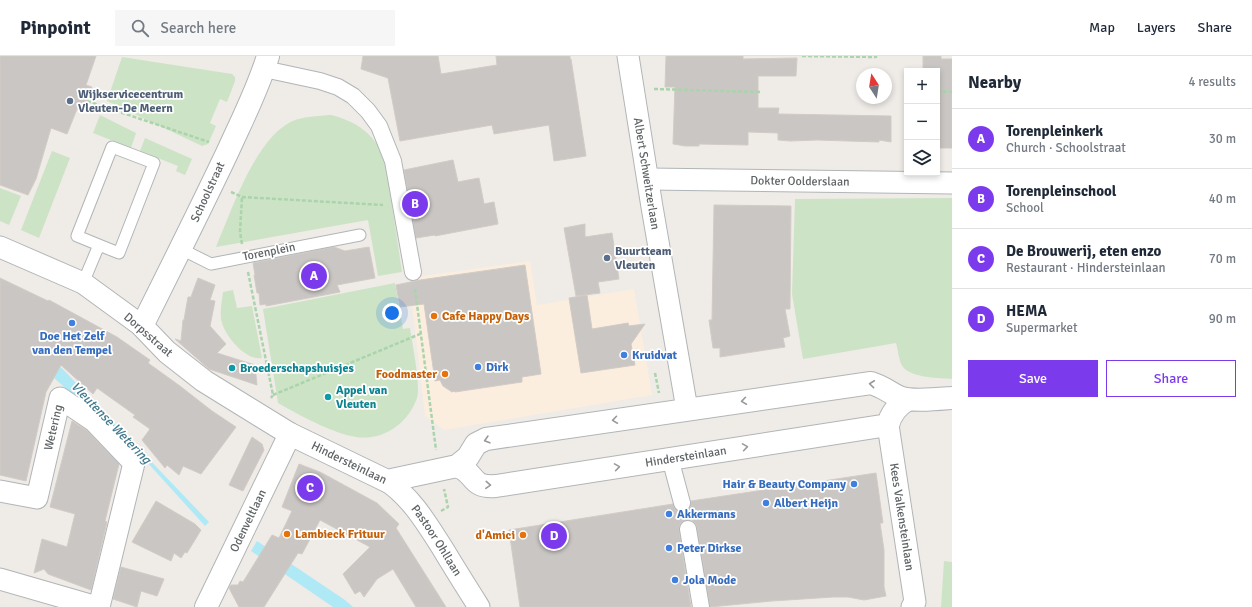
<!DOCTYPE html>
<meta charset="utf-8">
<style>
body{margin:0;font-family:Signika,sans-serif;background:#f6f6f7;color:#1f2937}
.controls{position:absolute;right:12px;top:12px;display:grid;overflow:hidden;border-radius:0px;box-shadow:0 2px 6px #0003}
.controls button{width:36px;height:36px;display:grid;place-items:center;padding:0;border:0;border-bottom:1px solid #e0e1e3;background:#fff;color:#1f2937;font:20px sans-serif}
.compass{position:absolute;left:856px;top:12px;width:36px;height:36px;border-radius:50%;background:#fff;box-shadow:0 2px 6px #0003;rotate:348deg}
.you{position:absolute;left:392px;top:257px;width:14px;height:14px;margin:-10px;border:3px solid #fff;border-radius:50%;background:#1a73e8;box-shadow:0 0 0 6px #1a73e833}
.badge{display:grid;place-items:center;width:26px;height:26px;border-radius:50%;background:#7c3aed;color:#fff;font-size:13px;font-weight:700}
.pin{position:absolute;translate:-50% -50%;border:2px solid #fff;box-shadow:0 1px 4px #0006}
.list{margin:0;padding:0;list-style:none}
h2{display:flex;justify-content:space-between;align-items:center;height:52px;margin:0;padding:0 16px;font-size:17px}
h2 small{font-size:13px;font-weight:400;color:#747a83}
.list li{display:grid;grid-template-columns:26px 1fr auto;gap:12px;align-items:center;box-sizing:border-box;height:60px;padding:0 16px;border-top:1px solid #e0e1e3}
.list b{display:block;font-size:15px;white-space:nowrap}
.list p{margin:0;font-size:13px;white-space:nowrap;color:#747a83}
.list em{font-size:13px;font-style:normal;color:#747a83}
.actions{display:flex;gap:8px;padding:12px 16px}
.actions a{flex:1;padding:9px 0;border:1px solid #7c3aed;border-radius:0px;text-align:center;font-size:14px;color:#7c3aed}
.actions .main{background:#7c3aed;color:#fff}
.icon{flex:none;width:22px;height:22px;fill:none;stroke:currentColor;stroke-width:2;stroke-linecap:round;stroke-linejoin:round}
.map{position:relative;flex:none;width:952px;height:551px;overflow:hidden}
header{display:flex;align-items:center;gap:24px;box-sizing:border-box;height:56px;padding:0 20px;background:#fff;border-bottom:1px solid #e0e1e3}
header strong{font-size:19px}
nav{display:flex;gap:22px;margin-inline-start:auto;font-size:14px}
.search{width:280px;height:36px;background:#f6f6f7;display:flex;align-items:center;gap:10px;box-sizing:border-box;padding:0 14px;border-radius:0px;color:#747a83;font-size:15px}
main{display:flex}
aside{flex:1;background:#fff}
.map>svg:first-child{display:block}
</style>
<header>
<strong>Pinpoint</strong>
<div class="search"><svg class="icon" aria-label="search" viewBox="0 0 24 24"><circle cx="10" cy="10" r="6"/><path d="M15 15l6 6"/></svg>Search here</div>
<nav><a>Map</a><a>Layers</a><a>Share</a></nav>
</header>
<main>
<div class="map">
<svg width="952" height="551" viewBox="0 0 952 551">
<rect width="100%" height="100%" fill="#efebe7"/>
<path fill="#fbeedf" d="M530,205L537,249L634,233L652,339L444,374L425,360L409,222Z"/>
<path fill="#cde3c6" d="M122,1L232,18L235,21V25L227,46L220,43L210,67L216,70L208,88L202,90L107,45Z
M100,59L136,77L131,92L93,77Z
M331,59C358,66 372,77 385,101L402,216L378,220L368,164L216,191C232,154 256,79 295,64C307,60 319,60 331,59Z
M145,82L192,103L185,119L176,115L178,110L140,95Z
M52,95L70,102L39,182L21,174Z
M0,132L21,140L9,169L0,165Z
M952,142V323C939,322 912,322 903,311C899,306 898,294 896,287L803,303L792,238L795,143Z
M395,227L403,273L410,272C412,287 421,329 417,342C408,368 383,385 356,381C332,377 299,359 278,347L263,253Z
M233,234L237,252L252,250L262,302C246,305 226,281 222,267C219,258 222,245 223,236Z
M944,505L952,506V551H941Z"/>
<path fill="#afe9f6" d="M0,272L56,306L209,466L205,470L136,394L54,322L0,289Z
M257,485L345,544L353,551H333L251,495Z"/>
<path fill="#cac6c3" stroke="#d3cbc5" d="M0,0H96L86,29L92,31L83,55L77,53L67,78L51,72L36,123L28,139L0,129Z
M363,0H438L441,18L497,9L496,0H570V3H571L586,100L554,105L549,69L494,78L492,69L400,85L388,22L361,13Z
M666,0H743V3L797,2L796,20H758V52H779L778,58L891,60V86L879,84V86L817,84L790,85L778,84V77L748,76V89L699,88V90H685L673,88L675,31H665Z
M923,0H941V3H952V92H937V15H923Z
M453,104L458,126L479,122L484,148L494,146L498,168L435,180V179L416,182L404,114Z
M714,149L791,150L790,253H785L790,280L783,282L785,291L720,301V292H713L709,264H712Z
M585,168V181L612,177L619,223L598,226L600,237L576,240L564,172Z
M334,191L345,195L369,191L375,222L337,229L340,236L266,250V248L260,249L259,237H257L254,219H255L253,207Z
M525,209L541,318L522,321V326L455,336V335L452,336L443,330L440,324L435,325L424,248L400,251L396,229L420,224Z
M0,222L48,245L49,244L117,281L150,304L148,307L180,330L212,355L236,371L201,418L183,410L179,419L167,409L165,412L142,384L150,373L133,361L135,359L97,332L93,338L61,309L46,336L26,425L0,419Z
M198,222L215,229L210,244L215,245L210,270L226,288L217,297L255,309L257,329L209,313L175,283L181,285L183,264H184L188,241H191Z
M587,239L592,273L628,267L629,270L645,268L631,288L635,309L581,317L569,242Z
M72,365L86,374L119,408L105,465L107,466L91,534L48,518L44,513L34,517L42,483L67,491L75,458L50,451Z
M252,381L262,388L264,394L243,435L229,429Z
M299,408L320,416L377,447L399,468L396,472L446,551H416L393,513L377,523L364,541L360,535L355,538L343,518L370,491L320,464L302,498L298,497L264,551H239L229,532L231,529H238L240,525L243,526L272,479L279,482L292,455L282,451Z
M876,417L883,467H880L884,494V531L886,540L864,544L848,541H833L772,545L710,551L697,471L695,467L692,464H687L682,466L679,470V475L691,551H520L509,474L673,448L676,454L679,456H684L689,453L691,450V445Z
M156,445L195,468L201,474L187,497L185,496L181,502L174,497L171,505L132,486Z
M121,511L164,523L157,540L141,535L137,551L113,543Z"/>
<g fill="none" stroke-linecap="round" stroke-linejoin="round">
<path stroke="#cbc9c6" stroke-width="16" stroke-dasharray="16 8" stroke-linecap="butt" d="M682,447L688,473"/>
<defs>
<path id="service" d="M181,193L211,208L360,179
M83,227L99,189L119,197L154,107L112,91L77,180L99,189"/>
<path id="pedestrian" d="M264,13L320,25L338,31L353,40L368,55L379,70L393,105L413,216
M670,402L682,447
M688,473L701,551"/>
<g id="minor">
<path id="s1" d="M628,0L652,151L687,353"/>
<path id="s2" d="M648,123L952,127"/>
<path d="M0,191L83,227L142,270"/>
<path id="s3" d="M888,369L915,546L912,551"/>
<path id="s4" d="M387,425C412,442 427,468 443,493C455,513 467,532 479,551"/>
<path id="s5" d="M0,435L37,442L60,342L94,365L134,407L99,551"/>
<path d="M0,523L97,551"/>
</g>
<g id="tertiary">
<path id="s6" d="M268,0C258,33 242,64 228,95C200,154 171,212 142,270L167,296L204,325L290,378L387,425L457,410L468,401L476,388L486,383L871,327C884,331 888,336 899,341C910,346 939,343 952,342"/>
<path id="s7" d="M457,410C477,417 469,432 496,430L888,369C891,357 897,350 907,344"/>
<path id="s8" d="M206,551L290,378"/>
</g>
</defs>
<use href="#service" stroke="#b1b5b7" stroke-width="13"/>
<use href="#pedestrian" stroke="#b1b5b7" stroke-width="18"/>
<use href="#minor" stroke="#b1b5b7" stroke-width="23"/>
<use href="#tertiary" stroke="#b1b5b7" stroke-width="24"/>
<path stroke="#aad4ab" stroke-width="2.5" stroke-dasharray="4 2" stroke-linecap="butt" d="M802,0L876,1V0
M654,33L761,36
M906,34H907
M937,35L952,36
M87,45L209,86
M231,136L242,141L383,149
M242,188L240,176L242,141
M248,216L273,339L271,342
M415,233L436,394
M655,317L659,337
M273,339L420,278
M441,455L448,451L444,433"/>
<use href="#service" stroke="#fff" stroke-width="11"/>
<use href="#pedestrian" stroke="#fff" stroke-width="16"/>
<use href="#minor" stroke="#fff" stroke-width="21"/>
<use href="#tertiary" stroke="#fff" stroke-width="22"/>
</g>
<defs><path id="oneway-chevron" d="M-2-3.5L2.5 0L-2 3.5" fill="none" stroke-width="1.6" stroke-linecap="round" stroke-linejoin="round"/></defs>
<g stroke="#969a9b">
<use href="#oneway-chevron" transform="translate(872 328) rotate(-174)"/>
<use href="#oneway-chevron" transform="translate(744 345) rotate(172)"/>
<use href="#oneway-chevron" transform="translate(615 364) rotate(172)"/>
<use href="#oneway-chevron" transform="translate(487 384) rotate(164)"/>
<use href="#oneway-chevron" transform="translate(745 391) rotate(-9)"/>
<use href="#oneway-chevron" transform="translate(617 411) rotate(-9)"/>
<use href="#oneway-chevron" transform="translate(488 429) rotate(3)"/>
</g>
<g fill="#5c6f8a" stroke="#fff" stroke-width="1.5">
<circle cx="70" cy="45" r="4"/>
<circle cx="607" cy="202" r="4"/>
</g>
<g fill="#e8710a" stroke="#fff" stroke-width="1.5">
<circle cx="434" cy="260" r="4"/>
<circle cx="445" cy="318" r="4"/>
<circle cx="287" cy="478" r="4"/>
<circle cx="523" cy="479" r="4"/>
</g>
<g fill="#3f7fe0" stroke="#fff" stroke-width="1.5">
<circle cx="72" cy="267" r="4"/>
<circle cx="624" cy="299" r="4"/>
<circle cx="478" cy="311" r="4"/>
<circle cx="854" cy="428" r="4"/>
<circle cx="766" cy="447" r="4"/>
<circle cx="669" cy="458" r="4"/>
<circle cx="669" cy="492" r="4"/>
<circle cx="675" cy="524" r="4"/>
</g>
<g fill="#0f9aa8" stroke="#fff" stroke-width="1.5">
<circle cx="232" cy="312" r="4"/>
<circle cx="328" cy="341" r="4"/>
</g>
<g text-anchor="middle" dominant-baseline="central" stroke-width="3.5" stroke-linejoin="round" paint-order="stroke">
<g font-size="12" font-weight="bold" fill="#4e5e75" stroke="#fff" text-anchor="start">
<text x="78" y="38">Wijkservicecentrum<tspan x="78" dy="14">Vleuten-De Meern</tspan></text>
<text x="615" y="195">Buurtteam<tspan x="615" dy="14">Vleuten</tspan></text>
</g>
<g font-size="12" fill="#5e6365" stroke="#fff">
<text stroke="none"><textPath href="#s1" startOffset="119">Albert Schweitzerlaan</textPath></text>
<text stroke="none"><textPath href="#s2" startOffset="152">Dokter Oolderslaan</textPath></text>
<text transform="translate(208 136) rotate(-65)">Schoolstraat</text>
<text transform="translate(269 196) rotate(-11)">Torenplein</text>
<text transform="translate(148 279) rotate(41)">Dorpsstraat</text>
<text stroke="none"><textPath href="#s5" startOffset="110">Wetering</textPath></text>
<text stroke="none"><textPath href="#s7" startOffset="238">Hindersteinlaan</textPath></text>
<text stroke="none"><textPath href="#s6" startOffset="548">Hindersteinlaan</textPath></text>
<text stroke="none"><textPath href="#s3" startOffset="93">Kees Valkensteinlaan</textPath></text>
<text stroke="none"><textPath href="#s8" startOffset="96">Odenveltlaan</textPath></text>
<text stroke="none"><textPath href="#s4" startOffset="78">Pastoor Ohllaan</textPath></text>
</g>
<g font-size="12" font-weight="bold" fill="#c56008" stroke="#fff" text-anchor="start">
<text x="442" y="260">Cafe Happy Days</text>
<text x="437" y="318" text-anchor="end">Foodmaster</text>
<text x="295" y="478">Lambieck Frituur</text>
<text x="515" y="479" text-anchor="end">d'Amici</text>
</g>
<g font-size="12" font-weight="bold" fill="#366cbe" stroke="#fff" text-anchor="start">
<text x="72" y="280" text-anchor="middle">Doe Het Zelf<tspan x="72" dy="14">van den Tempel</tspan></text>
<text x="632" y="299">Kruidvat</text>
<text x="486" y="311">Dirk</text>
<text x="846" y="428" text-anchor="end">Hair &amp; Beauty Company</text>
<text x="774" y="447">Albert Heijn</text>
<text x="677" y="458">Akkermans</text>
<text x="677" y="492">Peter Dirkse</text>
<text x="683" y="524">Jola Mode</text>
</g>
<g font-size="12" font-weight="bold" fill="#0d838f" stroke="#fff" text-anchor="start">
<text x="240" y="312">Broederschapshuisjes</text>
<text x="336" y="334">Appel van<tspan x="336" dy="14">Vleuten</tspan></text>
</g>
<g font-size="13" font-style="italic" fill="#427a8e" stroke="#fff">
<text transform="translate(111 367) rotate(46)">Vleutense Wetering</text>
</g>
</g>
</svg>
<div class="controls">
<button>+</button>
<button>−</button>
<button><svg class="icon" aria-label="layers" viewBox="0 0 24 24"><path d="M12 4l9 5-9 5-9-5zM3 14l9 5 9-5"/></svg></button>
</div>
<svg class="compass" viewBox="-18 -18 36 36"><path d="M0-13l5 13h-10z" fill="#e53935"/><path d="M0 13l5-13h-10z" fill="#747a83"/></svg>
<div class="you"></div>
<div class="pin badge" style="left:314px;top:220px">A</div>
<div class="pin badge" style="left:415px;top:148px">B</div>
<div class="pin badge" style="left:310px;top:432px">C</div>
<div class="pin badge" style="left:554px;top:480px">D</div>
</div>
<aside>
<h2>Nearby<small>4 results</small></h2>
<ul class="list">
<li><span class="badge">A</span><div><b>Torenpleinkerk</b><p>Church · Schoolstraat</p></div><em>30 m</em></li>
<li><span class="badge">B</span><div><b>Torenpleinschool</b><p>School</p></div><em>40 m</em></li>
<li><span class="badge">C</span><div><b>De Brouwerij, eten enzo</b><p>Restaurant · Hindersteinlaan</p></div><em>70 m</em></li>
<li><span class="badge">D</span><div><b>HEMA</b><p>Supermarket</p></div><em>90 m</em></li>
</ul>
<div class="actions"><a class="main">Save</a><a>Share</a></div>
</aside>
</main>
